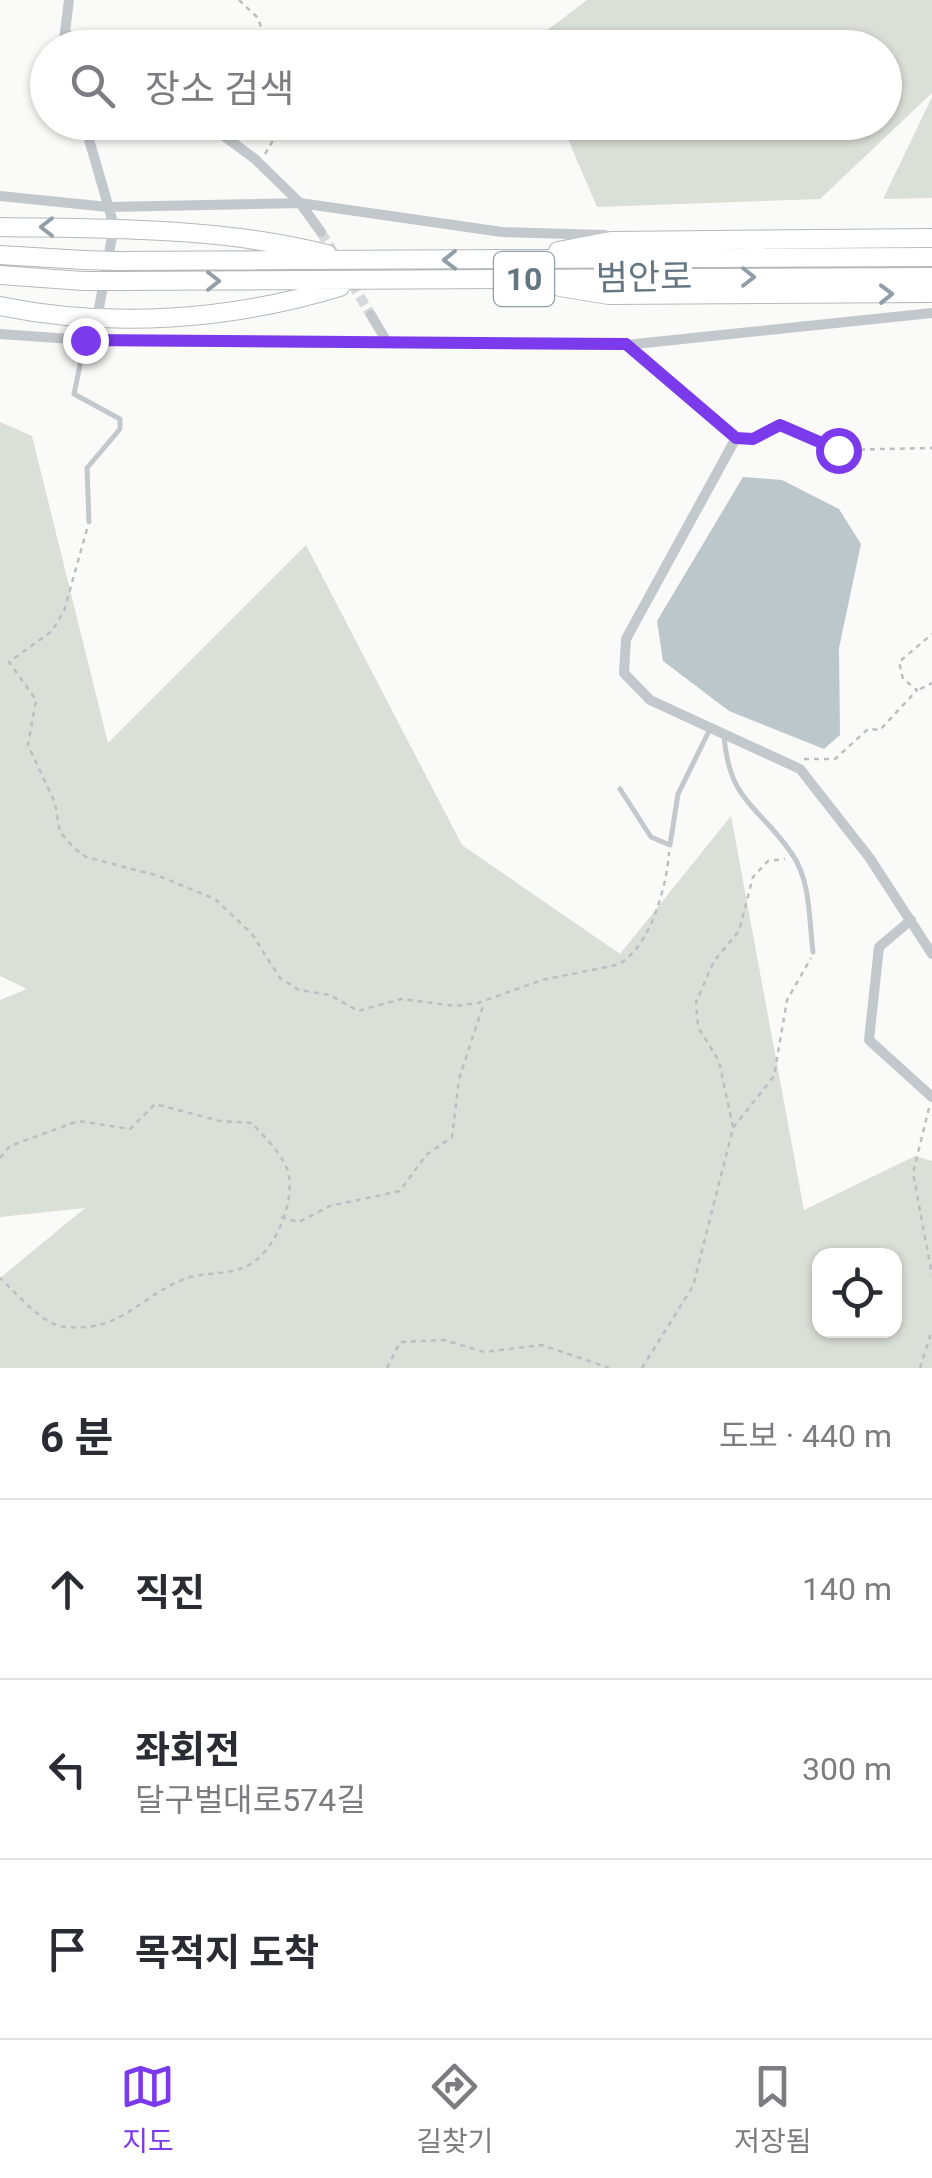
<!DOCTYPE html>
<html lang="ko">
<meta charset="utf-8">
<style>
body{margin:0;font-family:Roboto,"Noto Sans KR",sans-serif;background:#f2f2f3;color:#2b2b33}
.controls{position:absolute;right:30px;bottom:30px;display:grid;overflow:hidden;border-radius:20px;box-shadow:0 2px 8px #0004}
.controls button{width:90px;height:90px;display:grid;place-items:center;padding:0;border:0;border-bottom:2px solid #e1e1e2;background:#fff;color:#2b2b33;font:50px sans-serif}
.stop{position:absolute;width:30px;height:30px;margin:-22px;border:8px solid #7c3aed;border-radius:50%;background:#fff}
.stop.end{background:#7c3aed;border-color:#fff;box-shadow:0 2px 10px #0008}
.list{margin:0;padding:0;list-style:none}
h2{display:flex;justify-content:space-between;align-items:center;height:130px;margin:0;padding:0 40px;font-size:42px}
h2 small{font-size:32px;font-weight:400;color:#7c7c81}
.list li{display:grid;grid-template-columns:65px 1fr auto;gap:30px;align-items:center;box-sizing:border-box;height:180px;padding:0 40px;border-top:2px solid #e1e1e2}
.list b{display:block;font-size:38px;white-space:nowrap}
.list p{margin:0;font-size:32px;white-space:nowrap;color:#7c7c81}
.list em{font-size:32px;font-style:normal;color:#7c7c81}
.icon{flex:none;width:55px;height:55px;fill:none;stroke:currentColor;stroke-width:2;stroke-linecap:round;stroke-linejoin:round}
.map{position:relative;flex:none;width:932px;height:1368px;overflow:hidden}
.search{position:absolute;background:#fff;box-shadow:0 2px 8px #0004;left:30px;right:30px;top:30px;height:110px;display:flex;align-items:center;gap:25px;box-sizing:border-box;padding:0 35px;border-radius:55px;color:#7c7c81;font-size:38px}
.sheet{height:670px;background:#fff}
nav{display:flex;justify-content:space-around;align-items:center;box-sizing:border-box;height:140px;border-top:2px solid #e1e1e2;background:#fff;font-size:28px;color:#7c7c81}
nav a{display:grid;justify-items:center;gap:5px}
nav .on{color:#7c3aed}
.map>svg:first-child{display:block}
</style>
<div class="map">
<svg width="932" height="1368" viewBox="0 0 932 1368">
<rect width="100%" height="100%" fill="#fafaf8"/>
<path fill="#dadfd7" fill-rule="evenodd" d="M587,0H932V93L820,199L597,207L561,123L884,122V48L531,47L529,44Z
M932,97V198L883,199Z
M0,422L32,436L108,743L306,545L462,845L620,954L731,816L804,1210L915,1156L932,1161V1368H0V1278L85,1208L0,1217V1000L27,989L0,976ZM820,1256H894V1330H820Z"/>
<path fill="#bbc7cb" d="M743,477L782,480L839,509L861,544L839,648L840,735L824,749L729,711L663,661L657,621Z"/>
<g fill="none" stroke-linecap="round" stroke-linejoin="round">
<path stroke="#d5d9db" stroke-width="10" stroke-dasharray="10 5" stroke-linecap="butt" d="M321,232L371,315"/>
<defs>
<path id="trunk" d="M0,227C111,229 219,227 327,254
M558,251L611,241L932,238
M0,255L84,260
M116,261L932,257
M0,275L83,281
M116,281L932,277
M560,287L609,295L932,293
M0,306C111,329 232,320 340,287"/>
</defs>
<use href="#trunk" stroke="#b4b9bd" stroke-width="20"/>
<path stroke="#bbbfc2" stroke-width="2.5" stroke-dasharray="5 5" stroke-linecap="butt" d="M239,0L257,17L270,48
M265,154L284,122
M748,439L780,425L838,450L932,448
M87,529L64,611L52,631L9,662L36,700L28,745L55,803L60,832L74,848L86,857L159,876L215,899L252,934L280,978L299,990L330,995L358,1011L401,999L456,1006L478,1003L542,980L617,965C650,949 667,886 669,852
M920,689L932,683
M804,759H835L868,729L880,730L917,690L903,679L899,662L932,634
M929,1108L913,1173L932,1275
M733,1127L719,1061L698,1027L696,1002L714,961L739,931L753,877L768,861L785,859
M0,1158L10,1146L78,1121L130,1129L155,1104L220,1121L252,1123C264,1137 283,1154 288,1172C296,1201 275,1251 249,1265C229,1276 202,1271 182,1280C137,1299 120,1332 66,1327C41,1325 18,1294 0,1278
M281,1217L299,1222L330,1206L400,1191L426,1155L452,1137L459,1079L484,1003
M387,1368L400,1342L444,1340L484,1352L542,1345L609,1368
M642,1368L693,1286L733,1128L774,1076L787,1000L811,958
M920,1368L932,1330"/>
<path stroke="#c3c8cc" stroke-width="5" d="M85,341L74,394L120,419V429L87,468L89,522
M724,737C730,804 760,806 792,854C811,881 809,921 813,952
M620,789L651,837L670,845L678,794L710,729"/>
<path stroke="#c3c8cc" stroke-width="10" d="M65,33L88,48
M63,48L69,0
M84,122L114,226L93,341
M205,122L255,159L300,203
M0,196L108,207L300,203
M321,232L300,203L502,232L605,235
M371,315L387,342
M0,334L99,341L626,345L932,313
M626,345L736,438L626,639L624,673L650,700L800,769L869,857L932,954
M911,920L879,947L869,1040L932,1097"/>
<use href="#trunk" stroke="#fff" stroke-width="18"/>
<defs>
<path id="trunk-bridge" d="M84,260L116,261
M83,281H116"/>
</defs>
<use href="#trunk-bridge" stroke="#b4b9bd" stroke-width="20" stroke-linecap="butt"/>
<use href="#trunk-bridge" stroke="#fff" stroke-width="18"/>
</g>
<defs><path id="oneway-chevron" d="M-2-3.5L2.5 0L-2 3.5" fill="none" stroke-width="1.6" stroke-linecap="round" stroke-linejoin="round" transform="scale(2.5)"/></defs>
<g stroke="#939fa8">
<use href="#oneway-chevron" transform="translate(47 227) rotate(-180)"/>
<use href="#oneway-chevron" transform="translate(450 260) rotate(179)"/>
<use href="#oneway-chevron" transform="translate(748 277)"/>
<use href="#oneway-chevron" transform="translate(213 281)"/>
<use href="#oneway-chevron" transform="translate(886 294) rotate(-1)"/>
</g>
<g fill="none" stroke-linecap="round" stroke-linejoin="round">
<path stroke="#7c3aed" stroke-width="12" d="M85,340L626,344L736,438L753,439L780,425L838,450"/>
</g>
<g text-anchor="middle" dominant-baseline="central" stroke-width="10" stroke-linejoin="round" paint-order="stroke">
<rect fill="#fff" stroke="#939fa8" stroke-width="2.5" x="494" y="252" width="60" height="54" rx="8"/>
<g font-size="32" font-weight="bold" fill="#657683">
<text x="524" y="279">10</text>
</g>
<g font-size="35" fill="#657683" stroke="#fff">
<text transform="translate(644 278) rotate(-1)">범안로</text>
</g>
</g>
</svg>
<div class="controls">
<button><svg class="icon" aria-label="locate" viewBox="0 0 24 24"><circle cx="12" cy="12" r="6"/><path d="M12 2v4M12 18v4M2 12h4M18 12h4"/></svg></button>
</div>
<div class="stop" style="left:838px;top:450px"></div>
<div class="stop end" style="left:85px;top:340px"></div>
<div class="search"><svg class="icon" aria-label="search" viewBox="0 0 24 24"><circle cx="10" cy="10" r="6"/><path d="M15 15l6 6"/></svg>장소 검색</div>
</div>
<section class="sheet">
<h2>6 분<small>도보 · 440 m</small></h2>
<ul class="list">
<li><svg class="icon" aria-label="ahead" viewBox="0 0 24 24"><path d="M12 20V5M6 11l6-6 6 6"/></svg><div><b>직진</b></div><em>140 m</em></li>
<li><svg class="icon" aria-label="left" viewBox="0 0 24 24"><path d="M17 20v-9H6M10 6l-5 5 5 5"/></svg><div><b>좌회전</b><p>달구벌대로574길</p></div><em>300 m</em></li>
<li><svg class="icon" aria-label="arrive" viewBox="0 0 24 24"><path d="M6 21V4h12l-3 4 3 4H6"/></svg><div><b>목적지 도착</b></div></li>
</ul>
</section>
<nav>
<a class="on"><svg class="icon" aria-label="map" viewBox="0 0 24 24"><path d="M3 6l6-2 6 2 6-2v14l-6 2-6-2-6 2zM9 4v14M15 6v14"/></svg>지도</a>
<a><svg class="icon" aria-label="directions" viewBox="0 0 24 24"><path d="M12 3l9 9-9 9-9-9zM9 14v-3h6M13 9l2 2-2 2"/></svg>길찾기</a>
<a><svg class="icon" aria-label="saved" viewBox="0 0 24 24"><path d="M7 4h10v16l-5-4-5 4z"/></svg>저장됨</a>
</nav>
